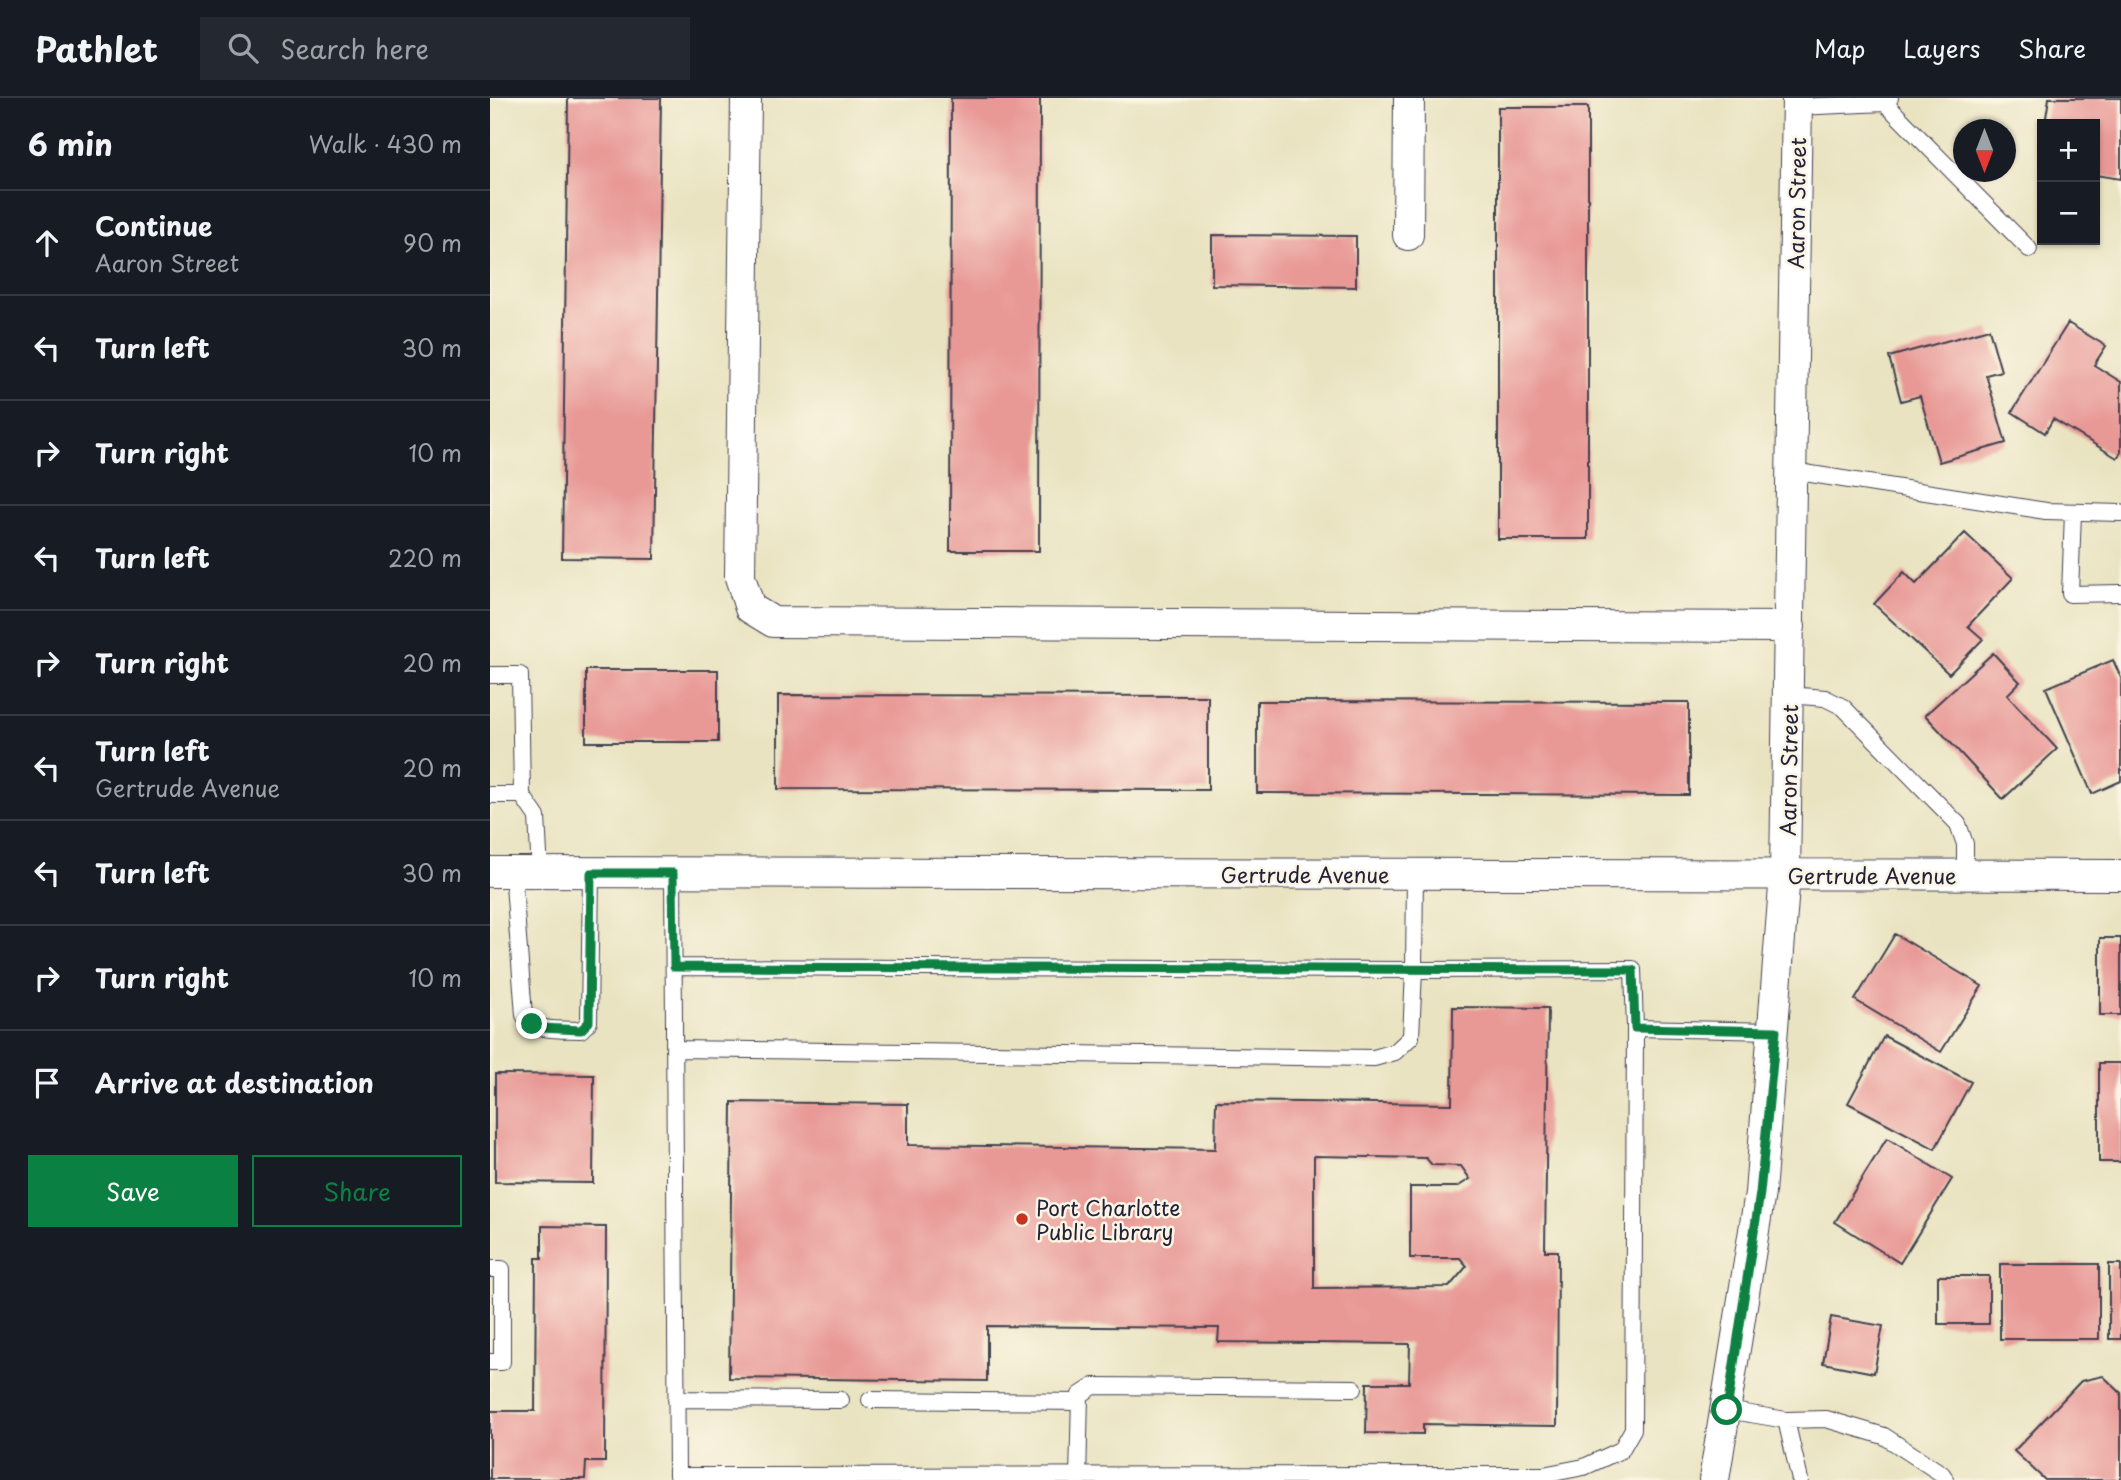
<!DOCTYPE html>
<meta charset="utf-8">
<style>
body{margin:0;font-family:"Playpen Sans",sans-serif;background:#242831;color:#f1f3f6}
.controls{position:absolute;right:21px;top:21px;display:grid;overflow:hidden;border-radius:0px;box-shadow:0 2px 5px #0004}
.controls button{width:63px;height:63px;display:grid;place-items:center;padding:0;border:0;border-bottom:2px solid #363941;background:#171b24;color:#f1f3f6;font:35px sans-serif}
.compass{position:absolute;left:1463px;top:21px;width:63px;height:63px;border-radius:50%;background:#171b24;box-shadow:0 2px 5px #0004;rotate:180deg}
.stop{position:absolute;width:21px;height:21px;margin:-16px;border:5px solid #0b8043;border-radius:50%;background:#fff}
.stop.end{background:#0b8043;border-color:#fff;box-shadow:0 2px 7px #0008}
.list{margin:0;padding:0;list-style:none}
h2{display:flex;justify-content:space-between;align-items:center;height:91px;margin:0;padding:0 28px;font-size:30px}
h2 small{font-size:23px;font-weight:400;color:#9ea1a6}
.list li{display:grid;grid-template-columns:46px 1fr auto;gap:21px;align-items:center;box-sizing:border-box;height:105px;padding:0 28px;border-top:2px solid #363941}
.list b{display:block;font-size:26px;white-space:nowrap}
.list p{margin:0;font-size:23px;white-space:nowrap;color:#9ea1a6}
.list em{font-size:23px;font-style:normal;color:#9ea1a6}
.actions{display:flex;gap:14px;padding:21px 28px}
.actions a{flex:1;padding:16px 0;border:2px solid #0b8043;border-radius:0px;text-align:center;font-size:24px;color:#0b8043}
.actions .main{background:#0b8043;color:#fff}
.icon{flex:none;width:38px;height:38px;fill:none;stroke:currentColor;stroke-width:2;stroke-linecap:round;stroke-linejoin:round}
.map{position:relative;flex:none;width:1631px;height:1382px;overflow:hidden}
header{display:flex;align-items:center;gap:42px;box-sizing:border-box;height:98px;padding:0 35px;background:#171b24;border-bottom:2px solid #363941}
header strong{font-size:33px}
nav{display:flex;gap:38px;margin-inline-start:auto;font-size:24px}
.search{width:490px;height:63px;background:#242831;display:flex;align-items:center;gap:18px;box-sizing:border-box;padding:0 24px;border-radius:0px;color:#9ea1a6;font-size:26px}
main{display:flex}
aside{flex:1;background:#171b24}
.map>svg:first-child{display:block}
</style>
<header>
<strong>Pathlet</strong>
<div class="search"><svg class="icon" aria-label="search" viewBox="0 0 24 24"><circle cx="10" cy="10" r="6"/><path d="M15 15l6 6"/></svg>Search here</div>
<nav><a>Map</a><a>Layers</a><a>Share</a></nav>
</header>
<main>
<aside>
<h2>6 min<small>Walk · 430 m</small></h2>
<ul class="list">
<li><svg class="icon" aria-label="ahead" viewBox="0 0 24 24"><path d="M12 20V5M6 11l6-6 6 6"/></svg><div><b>Continue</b><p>Aaron Street</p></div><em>90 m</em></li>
<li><svg class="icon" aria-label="left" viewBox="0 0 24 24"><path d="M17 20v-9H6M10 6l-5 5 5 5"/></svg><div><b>Turn left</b></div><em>30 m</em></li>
<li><svg class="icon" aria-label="right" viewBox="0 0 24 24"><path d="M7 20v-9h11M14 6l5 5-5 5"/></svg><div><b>Turn right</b></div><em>10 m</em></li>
<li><svg class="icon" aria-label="left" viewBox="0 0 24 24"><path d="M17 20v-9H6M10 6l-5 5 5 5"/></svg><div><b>Turn left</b></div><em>220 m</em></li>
<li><svg class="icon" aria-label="right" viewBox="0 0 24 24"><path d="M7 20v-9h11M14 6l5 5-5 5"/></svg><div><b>Turn right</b></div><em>20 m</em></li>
<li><svg class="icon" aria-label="left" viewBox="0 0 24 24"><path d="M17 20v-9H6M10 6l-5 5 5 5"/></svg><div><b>Turn left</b><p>Gertrude Avenue</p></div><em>20 m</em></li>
<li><svg class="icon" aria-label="left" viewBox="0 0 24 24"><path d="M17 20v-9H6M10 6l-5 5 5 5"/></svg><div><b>Turn left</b></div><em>30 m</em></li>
<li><svg class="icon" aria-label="right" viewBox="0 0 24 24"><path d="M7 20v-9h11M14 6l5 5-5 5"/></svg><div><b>Turn right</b></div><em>10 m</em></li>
<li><svg class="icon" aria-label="arrive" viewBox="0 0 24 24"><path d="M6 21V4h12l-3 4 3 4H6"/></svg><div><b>Arrive at destination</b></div></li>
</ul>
<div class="actions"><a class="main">Save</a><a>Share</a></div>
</aside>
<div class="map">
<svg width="1631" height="1382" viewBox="0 0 1631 1382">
<rect width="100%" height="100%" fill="#fcf5e5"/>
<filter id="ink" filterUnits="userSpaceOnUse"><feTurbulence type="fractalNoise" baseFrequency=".0143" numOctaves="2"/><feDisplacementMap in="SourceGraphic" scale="14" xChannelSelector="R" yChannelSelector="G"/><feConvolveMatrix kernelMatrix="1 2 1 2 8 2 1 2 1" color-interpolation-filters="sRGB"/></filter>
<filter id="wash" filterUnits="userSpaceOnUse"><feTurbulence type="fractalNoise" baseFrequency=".00686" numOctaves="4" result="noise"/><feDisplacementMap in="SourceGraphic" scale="28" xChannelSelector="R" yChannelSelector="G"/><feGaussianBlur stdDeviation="1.57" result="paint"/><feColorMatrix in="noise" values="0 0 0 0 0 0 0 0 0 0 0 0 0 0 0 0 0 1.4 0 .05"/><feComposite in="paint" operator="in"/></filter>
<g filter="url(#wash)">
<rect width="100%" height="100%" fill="#e9e3c1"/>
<g id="blocks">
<path fill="#e89895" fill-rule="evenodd" d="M78,0H171L164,461L72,460Z
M461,0H550L549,453H460Z
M1559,0H1631V81L1605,77V26H1555Z
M1008,9H1098V441H1008Z
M722,137L866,138V189L722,187Z
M1578,225L1616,248L1604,267L1631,284V354L1627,360L1563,321L1555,335L1522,314Z
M1499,231L1511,273L1496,277L1516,345L1449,364L1430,298L1411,303L1399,259Z
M1475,435L1523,480L1478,528L1493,541L1459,576L1384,506L1414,474L1426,486Z
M1503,555L1530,584L1517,597L1567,651L1513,701L1435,617Z
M1623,562L1631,580V683L1602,696L1556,590Z
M96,572H228V644H96Z
M288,597L718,598V692L288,691Z
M767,603L1199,604V697L767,695Z
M1405,836L1492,888L1451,954L1365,902Z
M1610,840H1631V917H1610Z
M963,909L1058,910L1055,1153H1068L1067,1328L933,1326V1336L876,1335L877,1285H919L920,1246L728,1244L729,1230L497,1228V1283L239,1280L242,1004L418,1006V1047L725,1051L726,1003L962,1006ZM824,1058L936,1060L942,1067L971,1068L980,1081L967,1089H920V1160H970L977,1168L959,1189L824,1190Z
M1394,938L1481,984L1445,1051L1358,1005Z
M1609,965H1631V1064H1609Z
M5,976L104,977L103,1085L5,1084Z
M1397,1040L1462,1081L1410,1165L1345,1124Z
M52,1128L116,1129L115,1364H96L95,1381H0V1313H45L46,1160H52Z
M1510,1166H1609V1241H1510Z
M1619,1166H1631V1241H1619Z
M1448,1178H1499V1226H1448Z
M1341,1219L1393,1228L1384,1275L1333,1265Z
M1613,1278L1631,1295V1382H1555L1524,1353L1591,1283Z"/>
</g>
</g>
<g filter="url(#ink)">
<use href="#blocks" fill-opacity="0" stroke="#403f4f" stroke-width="2"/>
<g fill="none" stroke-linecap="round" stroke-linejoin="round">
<defs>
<path id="service" d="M1395,5L1539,151
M1307,9L1395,5L1400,0
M1302,373L1556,413L1631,415
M1583,414L1580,496L1631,495
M0,577H30L32,697L47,719L50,775
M1299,597L1335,600L1353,609L1468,726L1475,746V777
M0,697H32
M23,774L34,917C44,935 74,931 91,932L99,924L101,775
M183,775L187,1378L1053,1377L1094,1369L1131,1352L1143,1331L1145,930L1285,933
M184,869L924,872L925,776
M184,951L884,960L905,954L921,939L924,872L1143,871L1145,930
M0,1171H12V1264H0
M186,1301L351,1302
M380,1302L589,1304
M1237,1312L1296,1322L1336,1321L1394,1338L1452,1376L1456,1382
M1296,1322L1310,1382
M588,1382L590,1297L604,1288L864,1290"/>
<path id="minor" d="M256,0L250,479L260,510L283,524L1300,529
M918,137L919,0
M0,774L1631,777
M1224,1382L1270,1095L1295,776L1307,0"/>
</defs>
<use href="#service" stroke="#403f4f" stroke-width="18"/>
<use href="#minor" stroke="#403f4f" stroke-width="32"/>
<use href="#service" stroke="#fff" stroke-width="16"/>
<use href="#minor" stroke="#fff" stroke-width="30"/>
</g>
</g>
<g fill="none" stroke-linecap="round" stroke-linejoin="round" filter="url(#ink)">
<path stroke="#0b8043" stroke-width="9" d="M42,926L51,930L91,932L99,924L101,775H183L184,869L1143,872L1145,930L1286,933L1270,1095L1237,1312"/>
</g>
<circle fill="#c8321e" stroke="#fcf5e5" stroke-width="2.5" cx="532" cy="1121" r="7"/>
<g text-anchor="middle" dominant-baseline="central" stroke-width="5" stroke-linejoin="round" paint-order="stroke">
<g font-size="21" fill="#22223b" stroke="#fcf5e5">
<text transform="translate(1306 105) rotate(-89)">Aaron Street</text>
<text transform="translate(1298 672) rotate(-89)">Aaron Street</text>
<text x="815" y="776">Gertrude Avenue</text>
<text x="1382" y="777">Gertrude Avenue</text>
</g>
<g font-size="21" fill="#22223b" stroke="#fcf5e5" text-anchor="start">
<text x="546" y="1109">Port Charlotte<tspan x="546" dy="24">Public Library</tspan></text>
</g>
</g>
</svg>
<div class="controls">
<button>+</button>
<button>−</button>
</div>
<svg class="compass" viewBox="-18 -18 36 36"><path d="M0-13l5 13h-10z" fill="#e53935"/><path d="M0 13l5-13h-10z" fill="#9ea1a6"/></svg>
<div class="stop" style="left:1237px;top:1312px"></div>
<div class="stop end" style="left:42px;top:926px"></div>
</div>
</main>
